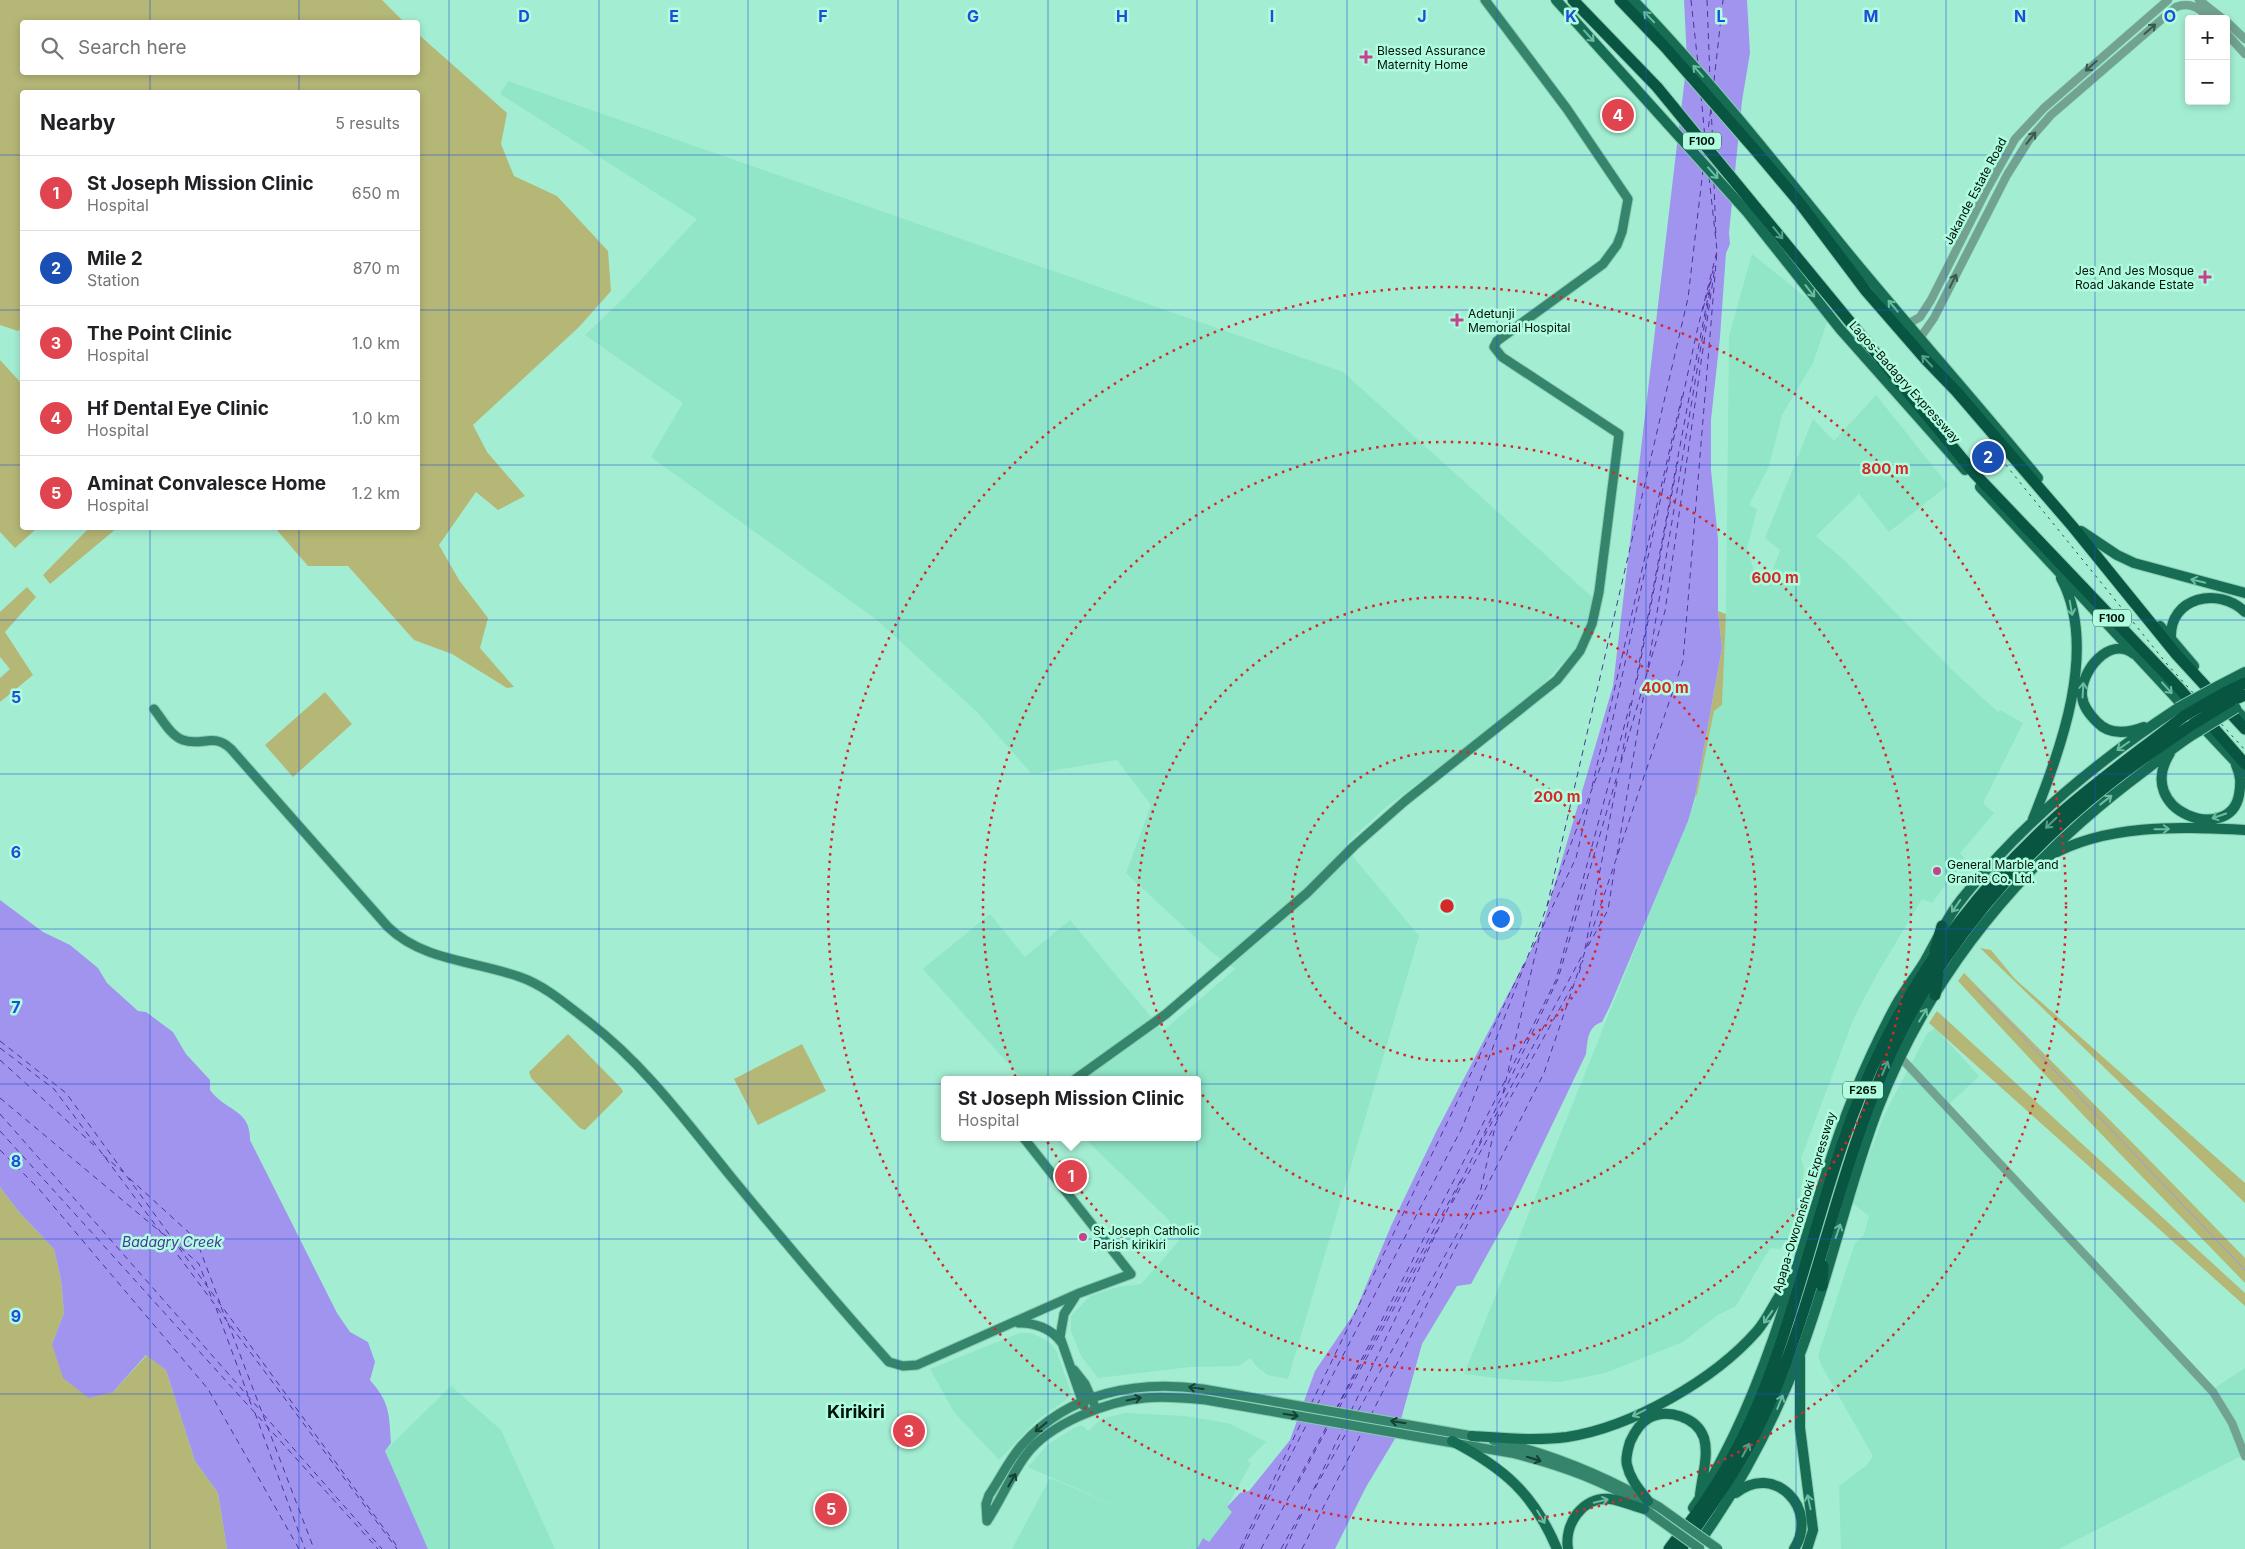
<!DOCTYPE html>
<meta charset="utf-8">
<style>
body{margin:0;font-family:Inter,sans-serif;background:#f2f2f2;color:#202124}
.controls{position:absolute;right:15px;top:15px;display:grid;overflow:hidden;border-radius:5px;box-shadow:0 2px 8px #0003}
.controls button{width:45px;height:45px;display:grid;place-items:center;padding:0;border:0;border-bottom:1px solid #e0e0e0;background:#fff;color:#202124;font:25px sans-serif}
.you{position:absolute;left:1500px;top:918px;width:18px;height:18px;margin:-12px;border:4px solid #fff;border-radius:50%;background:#1a73e8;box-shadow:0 0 0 8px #1a73e833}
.badge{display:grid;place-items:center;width:32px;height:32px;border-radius:50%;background:#c4438c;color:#fff;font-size:16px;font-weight:700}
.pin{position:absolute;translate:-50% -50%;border:2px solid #fff;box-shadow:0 1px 5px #0006}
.popup{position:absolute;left:941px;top:1076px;width:260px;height:65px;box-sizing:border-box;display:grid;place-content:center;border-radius:5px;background:#fff;filter:drop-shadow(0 1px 4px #0005);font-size:16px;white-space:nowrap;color:#757577}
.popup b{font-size:19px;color:#202124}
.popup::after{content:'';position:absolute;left:50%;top:100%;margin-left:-10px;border:10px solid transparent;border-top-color:#fff}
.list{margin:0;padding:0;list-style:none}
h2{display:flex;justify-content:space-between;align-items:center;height:65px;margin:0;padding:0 20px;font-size:21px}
h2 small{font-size:16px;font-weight:400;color:#757577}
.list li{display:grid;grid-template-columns:32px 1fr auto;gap:15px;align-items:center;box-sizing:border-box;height:75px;padding:0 20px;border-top:1px solid #e0e0e0}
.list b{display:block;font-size:19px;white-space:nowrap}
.list p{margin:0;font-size:16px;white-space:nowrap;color:#757577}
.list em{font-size:16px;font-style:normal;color:#757577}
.icon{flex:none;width:28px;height:28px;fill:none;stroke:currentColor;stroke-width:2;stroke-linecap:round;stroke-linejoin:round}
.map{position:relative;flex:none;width:2245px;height:1549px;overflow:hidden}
.search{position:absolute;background:#fff;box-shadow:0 2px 8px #0003;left:20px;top:20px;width:400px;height:55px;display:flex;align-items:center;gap:12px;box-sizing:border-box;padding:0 18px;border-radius:5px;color:#757577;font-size:19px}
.panel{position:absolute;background:#fff;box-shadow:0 2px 8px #0003;left:20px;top:90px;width:400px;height:440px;border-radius:5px}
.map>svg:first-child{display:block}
</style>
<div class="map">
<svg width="2245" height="1549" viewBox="0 0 2245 1549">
<rect width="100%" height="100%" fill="#a3eed2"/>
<path fill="#90e6c7" d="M508,81L1343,372L1593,598L1587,624L1575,649L1529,700L1386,807L1346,844L1354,858L1419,936L1288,1379L1268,1375L1258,1368L1250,1358L1239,1366L1190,1367L1098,1378L1081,1356L1071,1331V1316L1090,1296L1118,1287L1141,1284L1179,1241L1168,1219L1083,1137H1197V1080H1023L923,969L990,914L1025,957L1070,920L1163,1031L1235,969L1210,951L1126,873L1151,805L1117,760L1032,774L977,712L877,620L651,457L683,403L585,335L624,298L697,219L500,94Z
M1752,254L1829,316L1813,363L1782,415L1769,466L1749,505L1757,509L1747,548L1757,580L1767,586L1780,550L1765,538L1813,419L1834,441L1876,395L1948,485L1889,532L1859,494L1816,536L1842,558L1952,670L1998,712L2000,710L2023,723L1983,803L1994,813L1960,853L1965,859L1932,903L1922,899L1877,974L1853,1020L1801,1158L1804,1169L1796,1226L1780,1249L1770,1248L1736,1306L1716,1316L1683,1342L1605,1373L1560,1382L1512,1380L1464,1374L1697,795L1714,710L1722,705L1726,614L1729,336Z
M1935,1028L1979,1076L1944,1109L2210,1391L2245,1368V1454L2059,1549H1841L1839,1486L1867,1465L1873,1456L1821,1365L1818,1356L1855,1243L1864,1235L1869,1216L1851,1202L1885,1113L1927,1034Z
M1020,1333H1031L1048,1341L1056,1350L1072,1395L1035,1422L999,1460L954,1412L930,1369Z
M451,1386L501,1430L555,1549H428L385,1451Z
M1125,1413L1185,1416L1228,1423L1266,1442L1247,1461L1251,1463L1227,1507L1232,1512L1209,1543H1200L1197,1549H1012L1050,1478L1132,1513L1028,1467L1047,1445L1074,1428L1082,1425L1088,1431L1101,1419Z"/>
<path fill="#b5b777" d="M0,0H382L404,22H22V72H418V34L507,113L501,144L514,176L557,196L608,251L611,291L579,327L473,425L487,452L525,496L498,510L476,492L439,545L459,580L488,618L480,648L514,687L507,688L452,654L414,640L348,566H308L275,528H418V92H22V328L18,331L0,325Z
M0,360L22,384V528H37L15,548L0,532Z
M89,528H117L50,584L43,575Z
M27,587L36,597L5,632L33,675L0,702V678L10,669L0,657V612Z
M1718,611L1726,614L1722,705L1714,711L1697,795L1695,797L1722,648Z
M325,692L352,724L293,777L265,745Z
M1980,948L1991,950L2015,979L2245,1183V1203Z
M1964,973C2058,1068 2152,1162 2245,1258V1283C2148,1183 2052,1084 1958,981Z
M1937,1011L2245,1293V1306L1929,1023Z
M568,1034L621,1088L623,1092L585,1130L580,1128L531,1078L529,1072Z
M802,1044L826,1091L758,1125L734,1079Z
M0,1187L19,1212L54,1249L61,1280L64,1313L52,1344L113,1392L147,1355L166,1370L195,1461L218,1493L227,1549H0Z"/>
<path fill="#a194ee" d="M1684,0H1747L1750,53L1742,101L1729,233L1730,244L1726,253L1720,337L1711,420V470L1718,539V611L1722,648L1695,797L1688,821L1610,1006L1602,1022C1587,1027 1588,1040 1586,1054L1508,1217L1471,1284L1457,1286L1422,1344L1396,1437L1366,1487L1335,1549H1197L1203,1538L1209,1542L1232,1512L1227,1507L1240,1493L1249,1491L1290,1440L1315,1371L1355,1312L1391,1226L1437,1130L1541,931L1613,686L1687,60Z
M0,900L43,932L70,945L98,968L107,983L138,1011L146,1012L173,1032L186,1054L210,1080V1090C225,1111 251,1109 250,1140L337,1313L350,1332L368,1342L375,1362L370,1380C390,1403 389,1413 391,1443L385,1451L428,1549H227L218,1493L195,1461L166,1370L146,1355L113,1392L89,1398L63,1378L52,1344L64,1313L61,1280L54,1249L19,1212L0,1187Z"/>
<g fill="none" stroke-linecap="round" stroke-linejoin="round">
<path stroke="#a194ee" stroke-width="1" d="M1977,989L2245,1270"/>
<path stroke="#4d339a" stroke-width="1" stroke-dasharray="6 5" stroke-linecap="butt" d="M1691,0L1698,64
M1707,0L1710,79
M1714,81L1723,0
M1701,95L1705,138
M1711,108L1713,146
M1707,138L1711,108
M1709,177L1717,250
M1714,183L1716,239
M1703,309L1711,279
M1648,667L1710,291
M1637,680L1678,461
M1621,760L1713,270
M1592,787L1682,396
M1617,855L1646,681
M1547,906L1688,298L1703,170
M1542,928L1544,917
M1588,946L1608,910L1615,866
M1533,947L1576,858L1590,798
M1585,949L1618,776
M1579,973L1583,960
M0,1041L66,1093L399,1549
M0,1048L54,1089L397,1549
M0,1060L97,1148
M1509,1073L1556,980L1631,701
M1503,1093L1540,934
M0,1098L157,1229
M0,1114L261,1411
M1497,1120L1499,1112
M0,1131L378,1549
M1479,1146L1583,954
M0,1150L39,1189L208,1389L299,1549
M103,1155L123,1172
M129,1178L196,1239L220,1303
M1452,1203L1575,981
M162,1233L175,1243
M180,1247L199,1264L207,1285
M209,1291L213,1302
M221,1307L226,1319
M216,1308L248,1395
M228,1323L314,1549
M249,1399L253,1409
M1311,1404L1524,964
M1317,1405L1462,1128L1605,755L1697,331L1717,251L1683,661L1544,1073L1371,1415
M1337,1408L1463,1176
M1339,1408L1437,1230
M1336,1409L1506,1079
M1351,1411L1558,979L1665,611L1715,266
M1358,1411L1480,1193L1495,1127
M255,1413L305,1549
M263,1414L382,1549
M1298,1483L1329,1425
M1315,1488L1349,1428
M1240,1549L1302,1421
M1242,1549L1308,1422
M1261,1549L1328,1424
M1281,1549L1302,1511
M1285,1549L1343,1428
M1302,1549L1362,1432"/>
<defs>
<path id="tertiary" d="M2199,0L2223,19
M2226,21L2245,39
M2226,33L2245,54
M1908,324L1920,317L1931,300L1987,189L2015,139L2044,108L2168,0
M1920,338L1934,318L2007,175L2029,140L2051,115L2176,7C2191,1 2200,9 2211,19
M1901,1058L2213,1392L2232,1423L2245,1456"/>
<path id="secondary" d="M154,709C162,719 171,736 183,740C202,747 213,732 231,749L388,927C423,961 476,961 520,977C546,986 568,1006 589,1022C645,1065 688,1124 732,1178C783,1240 835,1302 889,1362L903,1366L917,1365L1077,1294L1131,1274L1023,1137
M1074,1080L1166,1014L1307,893L1354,846L1405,801L1557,680L1580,651L1592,624L1599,592L1619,434L1502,357L1494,347L1497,341L1603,264L1617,245L1622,232L1628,199L1567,109L1485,0
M1075,1297L1064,1314L1060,1337L1084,1406
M1018,1323C1034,1322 1052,1329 1061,1342
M1074,1370L1085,1384L1094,1404
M1493,1440C1553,1454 1606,1476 1659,1507
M987,1521L986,1504L989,1495C1000,1479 1010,1458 1023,1444C1070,1392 1137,1380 1203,1389L1478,1437
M987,1521C1001,1500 1011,1475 1026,1455C1049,1424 1107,1401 1145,1398C1165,1396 1186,1398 1206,1400L1511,1453C1552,1463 1596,1477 1633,1500C1640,1505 1647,1511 1654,1516"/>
<path id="primary" d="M1556,0L1747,212L1840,329L1965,470
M1633,0C1708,78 1775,163 1843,247C1907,325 1974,400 2038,478
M1980,487L2188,711
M2081,531L2117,555L2134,563L2245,593
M2160,626L2194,666
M2171,638C2169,597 2219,586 2245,612
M2134,654C2109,635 2080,672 2082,696C2083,707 2090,715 2097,722C2110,736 2128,733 2144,727
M2218,686L2245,672
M2230,704L2245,719
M2198,722L2245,772
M2170,753C2133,812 2230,845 2239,795C2241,783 2241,776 2236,765
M2033,819C2060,752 2099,648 2061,578
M2049,856C2108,823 2179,827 2245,830
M1800,1357V1428L1813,1530L1807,1549
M1472,1436C1504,1438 1536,1441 1567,1437C1632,1427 1714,1380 1757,1331C1770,1316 1777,1295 1790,1281
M1452,1441C1504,1468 1534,1494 1557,1549
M1736,1493C1774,1462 1820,1509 1794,1549
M1648,1501C1639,1489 1630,1479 1627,1465C1625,1458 1628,1449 1630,1442C1634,1433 1640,1423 1649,1418C1667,1408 1697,1417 1704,1438C1709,1455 1702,1477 1700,1495
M1693,1508C1709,1486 1721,1461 1733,1437C1774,1352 1797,1263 1826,1174C1844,1115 1867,1059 1896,1005C1905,989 1916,976 1925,961C1938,938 1948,915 1965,895C2024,821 2099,760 2178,708
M1698,1544C1741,1485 1773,1423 1800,1354C1830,1275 1847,1191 1877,1111C1930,972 2025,860 2143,772C2162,758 2179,742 2199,731
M1568,1549C1564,1525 1582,1496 1610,1499C1620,1500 1633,1506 1644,1509"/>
<path id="motorway" d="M1573,0L1657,87L1975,474L2179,688L2245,764
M1620,0L1665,47L1756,151L1799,202L1866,291L1926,360L1956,391L2073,527L2176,654L2245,729
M2224,693L2245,683
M2231,701L2245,695
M1935,951L1942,926
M1935,995L1938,974
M1822,1286L1823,1266
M1669,1549C1683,1530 1699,1512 1711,1492C1736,1455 1756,1412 1771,1371C1811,1264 1831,1149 1882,1047C1924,961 1984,883 2054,819C2095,782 2141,750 2184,716
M1681,1549C1711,1507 1741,1465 1763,1418C1817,1300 1837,1169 1892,1051C1941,948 2019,855 2108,785C2135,763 2164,744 2193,724"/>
</defs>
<use href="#tertiary" stroke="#89cbb2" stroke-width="9"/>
<use href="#secondary" stroke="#89cbb2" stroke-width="11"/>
<use href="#primary" stroke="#89cbb2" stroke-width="12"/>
<use href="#motorway" stroke="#89cbb2" stroke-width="13"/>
<use href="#tertiary" stroke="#72a290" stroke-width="8"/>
<use href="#secondary" stroke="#35856c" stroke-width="9"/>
<use href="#primary" stroke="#166d54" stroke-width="10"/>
<use href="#motorway" stroke="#085642" stroke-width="11"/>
<path stroke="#2c4e41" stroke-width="1" stroke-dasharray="2.5 5" stroke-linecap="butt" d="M2001,459L2167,664L2245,750"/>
<defs>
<path id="secondary-bridge" d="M1659,1507L1718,1549
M1654,1516L1700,1549"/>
<path id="primary-bridge" d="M2178,708L2218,686
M2199,731L2236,708"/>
<path id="motorway-bridge" d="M2184,716L2224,693
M2193,724L2231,701"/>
</defs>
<use href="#secondary-bridge" stroke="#89cbb2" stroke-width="11" stroke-linecap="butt"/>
<use href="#primary-bridge" stroke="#89cbb2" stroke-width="12" stroke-linecap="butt"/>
<use href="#motorway-bridge" stroke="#89cbb2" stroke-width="13" stroke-linecap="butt"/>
<use href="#secondary-bridge" stroke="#35856c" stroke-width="9"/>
<use href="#primary-bridge" stroke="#166d54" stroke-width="10"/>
<use href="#motorway-bridge" stroke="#085642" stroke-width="11"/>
</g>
<defs><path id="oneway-shaft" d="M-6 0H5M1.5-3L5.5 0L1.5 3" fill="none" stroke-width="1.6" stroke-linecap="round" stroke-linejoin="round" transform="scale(1.25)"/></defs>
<g stroke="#6bbca0">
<use href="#oneway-shaft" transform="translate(1649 17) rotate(-134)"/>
<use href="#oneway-shaft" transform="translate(1589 36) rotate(48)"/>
<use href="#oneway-shaft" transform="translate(1698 71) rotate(-131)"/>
<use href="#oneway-shaft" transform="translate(1713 173) rotate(48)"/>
<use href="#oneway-shaft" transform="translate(1810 291) rotate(52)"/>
<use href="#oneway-shaft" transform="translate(1893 306) rotate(-130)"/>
<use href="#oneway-shaft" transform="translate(2198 581) rotate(-166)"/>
<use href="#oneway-shaft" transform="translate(2071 608) rotate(80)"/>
<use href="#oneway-shaft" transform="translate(2167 688) rotate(48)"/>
<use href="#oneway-shaft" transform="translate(2083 690) rotate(-87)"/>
<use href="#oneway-shaft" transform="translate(2123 746) rotate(145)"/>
<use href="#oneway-shaft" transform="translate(2106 800) rotate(-38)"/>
<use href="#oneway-shaft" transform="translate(2219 816) rotate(161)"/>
<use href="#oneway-shaft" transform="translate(2162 829) rotate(-1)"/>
<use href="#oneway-shaft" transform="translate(1956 906) rotate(125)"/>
<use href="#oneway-shaft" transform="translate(1923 1015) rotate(-59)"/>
<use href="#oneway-shaft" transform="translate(1838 1231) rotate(-71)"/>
<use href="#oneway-shaft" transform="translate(1768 1317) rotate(125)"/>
<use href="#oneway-shaft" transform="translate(1780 1402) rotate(-68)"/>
<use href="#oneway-shaft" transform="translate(1639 1413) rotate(154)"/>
<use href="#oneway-shaft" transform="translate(1601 1501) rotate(-13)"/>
<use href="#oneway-shaft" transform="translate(1809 1502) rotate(-102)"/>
<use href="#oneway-shaft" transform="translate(1541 1517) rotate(59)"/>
</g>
<g stroke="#395a4e">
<use href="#oneway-shaft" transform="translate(2150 29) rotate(-41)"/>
<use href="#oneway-shaft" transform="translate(2091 66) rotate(138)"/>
<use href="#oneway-shaft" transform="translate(2031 138) rotate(-52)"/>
<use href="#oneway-shaft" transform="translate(1953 281) rotate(-63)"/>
</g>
<g stroke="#54a189">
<use href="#oneway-shaft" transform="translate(1778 233) rotate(51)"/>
<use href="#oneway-shaft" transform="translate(1927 361) rotate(-133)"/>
<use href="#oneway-shaft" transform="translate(2051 823) rotate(136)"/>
<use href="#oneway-shaft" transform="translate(1885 1068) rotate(-67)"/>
<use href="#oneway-shaft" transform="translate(1746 1450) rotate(-61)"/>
</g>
<g stroke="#154032">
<use href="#oneway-shaft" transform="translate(1196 1388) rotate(-172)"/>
<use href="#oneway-shaft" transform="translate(1134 1399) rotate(-11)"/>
<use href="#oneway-shaft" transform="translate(1291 1415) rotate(9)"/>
<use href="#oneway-shaft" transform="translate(1398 1422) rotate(-171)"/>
<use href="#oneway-shaft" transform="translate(1041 1427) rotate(141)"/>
<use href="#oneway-shaft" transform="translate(1534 1459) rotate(17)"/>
<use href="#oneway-shaft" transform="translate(1012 1480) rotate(-60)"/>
</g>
<path fill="none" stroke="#1d4ed8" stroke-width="1" stroke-opacity="0.55" d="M150,0V22M299,0V22M449,0V1549M599,0V1549M748,0V1549M898,0V1549M1048,0V1549M1197,0V1549M1347,0V1549M1497,0V1549M1646,0V1549M1796,0V1549M1946,0V1549M2095,0V1549M150,72V92M299,72V92M0,155H22M418,155H2245M0,310H22M418,310H2245M0,465H22M418,465H2245M150,528V1549M299,528V1549M0,620H2245M0,774H2245M0,929H2245M0,1084H2245M0,1239H2245M0,1394H2245"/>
<g fill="none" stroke="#d62828" stroke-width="2.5" stroke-dasharray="2.5 5">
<circle cx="1447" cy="906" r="155"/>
<circle cx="1447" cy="906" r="309"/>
<circle cx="1447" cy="906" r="464"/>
<circle cx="1447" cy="906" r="619"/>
</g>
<g fill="#c4438c" stroke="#b0fcdf" stroke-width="2">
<path d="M1363.5 49.5h5v5h5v5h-5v5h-5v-5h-5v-5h5z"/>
<path d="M2202.5 269.5h5v5h5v5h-5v5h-5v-5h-5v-5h5z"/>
<path d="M1454.5 312.5h5v5h5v5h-5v5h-5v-5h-5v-5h5z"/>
<circle cx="1937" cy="871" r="5"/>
<circle cx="1083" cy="1237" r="5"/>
</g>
<g text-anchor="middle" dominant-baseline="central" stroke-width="5" stroke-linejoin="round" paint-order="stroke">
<g fill="#b0fcdf" stroke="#35584b" stroke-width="1">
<rect x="1683" y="132.5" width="38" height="17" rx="4"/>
<rect x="2093" y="609.5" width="38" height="17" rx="4"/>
<rect x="1843" y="1081.5" width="40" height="17" rx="4"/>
</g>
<g font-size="11" font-weight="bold" fill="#00120b">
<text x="1702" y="141">F100</text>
<text x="2112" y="618">F100</text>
<text x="1863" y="1090">F265</text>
</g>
<g font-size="12" fill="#00120b" stroke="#b0fcdf" text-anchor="start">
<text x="1377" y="50">Blessed Assurance<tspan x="1377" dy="14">Maternity Home</tspan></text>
<text x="2194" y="270" text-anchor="end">Jes And Jes Mosque<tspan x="2194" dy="14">Road Jakande Estate</tspan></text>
<text x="1468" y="313">Adetunji<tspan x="1468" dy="14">Memorial Hospital</tspan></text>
<text x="1947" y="864">General Marble and<tspan x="1947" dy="14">Granite Co. Ltd.</tspan></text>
<text x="1093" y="1230">St Joseph Catholic<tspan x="1093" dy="14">Parish kirikiri</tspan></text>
</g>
<g font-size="12" fill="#00120b" stroke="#b0fcdf">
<text transform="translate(1975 191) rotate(-62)">Jakande Estate Road</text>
<text transform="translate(1905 382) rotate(48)">Lagos-Badagry Expressway</text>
<text transform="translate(1804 1202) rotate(-73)">Apapa-Oworonshoki Expressway</text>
</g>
<g font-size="14" font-style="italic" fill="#4d339a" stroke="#b0fcdf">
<text x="172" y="1241">Badagry Creek</text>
</g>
<g font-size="18" font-weight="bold" fill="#00120b" stroke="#b0fcdf">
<text x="856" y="1411">Kirikiri</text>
</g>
</g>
<g font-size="16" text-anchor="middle" font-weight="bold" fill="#1d4ed8" stroke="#b0fcdf" stroke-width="5" stroke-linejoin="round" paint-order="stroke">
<text x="524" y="22">D</text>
<text x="674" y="22">E</text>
<text x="823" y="22">F</text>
<text x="973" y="22">G</text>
<text x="1122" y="22">H</text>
<text x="1272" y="22">I</text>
<text x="1422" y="22">J</text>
<text x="1571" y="22">K</text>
<text x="1721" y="22">L</text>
<text x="1871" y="22">M</text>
<text x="2020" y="22">N</text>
<text x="2170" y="22">O</text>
<text x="16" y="703">5</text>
<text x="16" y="858">6</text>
<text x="16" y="1013">7</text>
<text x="16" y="1167">8</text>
<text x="16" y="1322">9</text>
</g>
<circle cx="1447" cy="906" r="8" fill="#d62828" stroke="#b0fcdf" stroke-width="2.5"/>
<g font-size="15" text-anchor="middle" font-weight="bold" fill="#d62828" stroke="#b0fcdf" stroke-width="5" stroke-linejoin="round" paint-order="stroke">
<text x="1885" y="474">800 m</text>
<text x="1775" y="583">600 m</text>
<text x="1665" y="693">400 m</text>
<text x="1557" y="802">200 m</text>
</g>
</svg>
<div class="controls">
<button>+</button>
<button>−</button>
</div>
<div class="you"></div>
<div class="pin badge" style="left:1071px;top:1176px;background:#e0444e">1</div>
<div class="popup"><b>St Joseph Mission Clinic</b>Hospital</div>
<div class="pin badge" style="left:1988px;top:457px;background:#1a4fb4">2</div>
<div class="pin badge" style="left:909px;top:1431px;background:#e0444e">3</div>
<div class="pin badge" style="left:1618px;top:115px;background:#e0444e">4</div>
<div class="pin badge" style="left:831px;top:1509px;background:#e0444e">5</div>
<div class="search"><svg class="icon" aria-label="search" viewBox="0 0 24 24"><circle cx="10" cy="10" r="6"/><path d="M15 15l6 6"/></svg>Search here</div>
<section class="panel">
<h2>Nearby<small>5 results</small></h2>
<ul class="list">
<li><span class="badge" style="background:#e0444e">1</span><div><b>St Joseph Mission Clinic</b><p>Hospital</p></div><em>650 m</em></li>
<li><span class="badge" style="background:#1a4fb4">2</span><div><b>Mile 2</b><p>Station</p></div><em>870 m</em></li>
<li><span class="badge" style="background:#e0444e">3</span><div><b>The Point Clinic</b><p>Hospital</p></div><em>1.0 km</em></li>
<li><span class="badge" style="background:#e0444e">4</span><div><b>Hf Dental Eye Clinic</b><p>Hospital</p></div><em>1.0 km</em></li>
<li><span class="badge" style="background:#e0444e">5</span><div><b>Aminat Convalesce Home</b><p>Hospital</p></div><em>1.2 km</em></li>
</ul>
</section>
</div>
